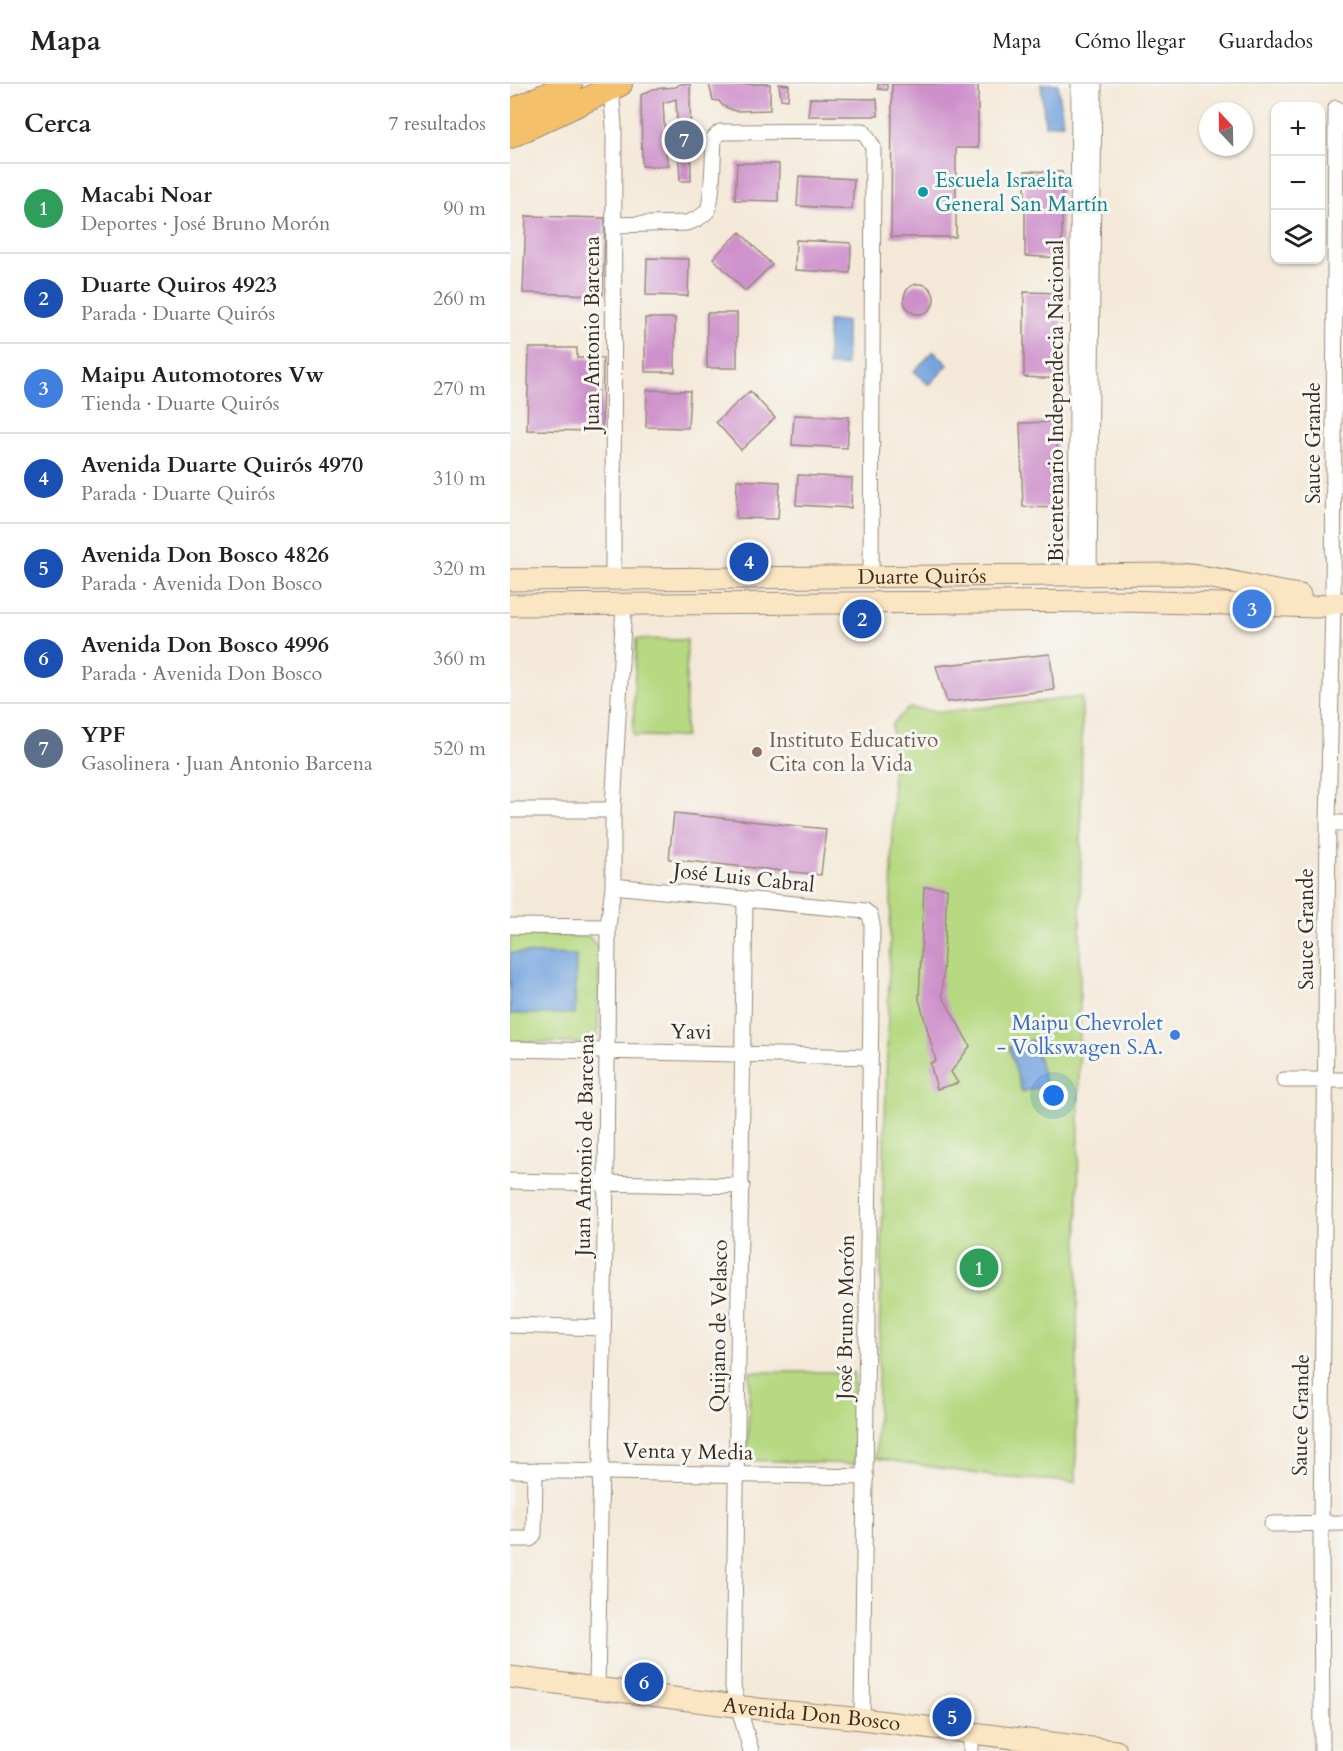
<!DOCTYPE html>
<html lang="es">
<meta charset="utf-8">
<style>
body{margin:0;font-family:Cardo,serif;background:#f2f2f2;color:#222}
.controls{position:absolute;right:18px;top:18px;display:grid;overflow:hidden;border-radius:12px;box-shadow:0 2px 4px #0004}
.controls button{width:54px;height:54px;display:grid;place-items:center;padding:0;border:0;border-bottom:2px solid #e0e0e0;background:#fff;color:#222;font:30px sans-serif}
.compass{position:absolute;left:689px;top:18px;width:54px;height:54px;border-radius:50%;background:#fff;box-shadow:0 2px 4px #0004;rotate:338deg}
.you{position:absolute;left:544px;top:1012px;width:21px;height:21px;margin:-15px;border:4px solid #fff;border-radius:50%;background:#1a73e8;box-shadow:0 0 0 9px #1a73e833}
.badge{display:grid;place-items:center;width:39px;height:39px;border-radius:50%;background:#d93025;color:#fff;font-size:20px;font-weight:700}
.pin{position:absolute;translate:-50% -50%;border:3px solid #fff;box-shadow:0 2px 6px #0006}
.list{margin:0;padding:0;list-style:none}
h2{display:flex;justify-content:space-between;align-items:center;height:78px;margin:0;padding:0 24px;font-size:26px}
h2 small{font-size:20px;font-weight:400;color:#767676}
.list li{display:grid;grid-template-columns:39px 1fr auto;gap:18px;align-items:center;box-sizing:border-box;height:90px;padding:0 24px;border-top:2px solid #e0e0e0}
.list b{display:block;font-size:22px;white-space:nowrap}
.list p{margin:0;font-size:20px;white-space:nowrap;color:#767676}
.list em{font-size:20px;font-style:normal;color:#767676}
.icon{flex:none;width:33px;height:33px;fill:none;stroke:currentColor;stroke-width:2;stroke-linecap:round;stroke-linejoin:round}
.map{position:relative;flex:none;width:833px;height:1667px;overflow:hidden}
header{display:flex;align-items:center;gap:36px;box-sizing:border-box;height:84px;padding:0 30px;background:#fff;border-bottom:2px solid #e0e0e0}
header strong{font-size:28px}
nav{display:flex;gap:33px;margin-inline-start:auto;font-size:21px}
main{display:flex}
aside{flex:1;background:#fff}
.map>svg:first-child{display:block}
</style>
<header>
<strong>Mapa</strong>
<nav><a>Mapa</a><a>Cómo llegar</a><a>Guardados</a></nav>
</header>
<main>
<aside>
<h2>Cerca<small>7 resultados</small></h2>
<ul class="list">
<li><span class="badge" style="background:#2e9e5b">1</span><div><b>Macabi Noar</b><p>Deportes · José Bruno Morón</p></div><em>90 m</em></li>
<li><span class="badge" style="background:#1a4fb4">2</span><div><b>Duarte Quiros 4923</b><p>Parada · Duarte Quirós</p></div><em>260 m</em></li>
<li><span class="badge" style="background:#3f7fe0">3</span><div><b>Maipu Automotores Vw</b><p>Tienda · Duarte Quirós</p></div><em>270 m</em></li>
<li><span class="badge" style="background:#1a4fb4">4</span><div><b>Avenida Duarte Quirós 4970</b><p>Parada · Duarte Quirós</p></div><em>310 m</em></li>
<li><span class="badge" style="background:#1a4fb4">5</span><div><b>Avenida Don Bosco 4826</b><p>Parada · Avenida Don Bosco</p></div><em>320 m</em></li>
<li><span class="badge" style="background:#1a4fb4">6</span><div><b>Avenida Don Bosco 4996</b><p>Parada · Avenida Don Bosco</p></div><em>360 m</em></li>
<li><span class="badge" style="background:#5c6f8a">7</span><div><b>YPF</b><p>Gasolinera · Juan Antonio Barcena</p></div><em>520 m</em></li>
</ul>
</aside>
<div class="map">
<svg width="833" height="1667" viewBox="0 0 833 1667">
<rect width="100%" height="100%" fill="#f6f6f2"/>
<filter id="ink" filterUnits="userSpaceOnUse"><feTurbulence type="fractalNoise" baseFrequency=".0167" numOctaves="2"/><feDisplacementMap in="SourceGraphic" scale="12" xChannelSelector="R" yChannelSelector="G"/><feConvolveMatrix kernelMatrix="1 2 1 2 8 2 1 2 1" color-interpolation-filters="sRGB"/></filter>
<filter id="wash" filterUnits="userSpaceOnUse"><feTurbulence type="fractalNoise" baseFrequency=".008" numOctaves="4" result="noise"/><feDisplacementMap in="SourceGraphic" scale="24" xChannelSelector="R" yChannelSelector="G"/><feGaussianBlur stdDeviation="1.35" result="paint"/><feColorMatrix in="noise" values="0 0 0 0 0 0 0 0 0 0 0 0 0 0 0 0 0 1.4 0 .05"/><feComposite in="paint" operator="in"/></filter>
<g filter="url(#wash)">
<rect width="100%" height="100%" fill="#f4e9d8"/>
<path fill="#b6d981" stroke="#788250" stroke-width="1.5" d="M126,555L177,556L175,653L123,652Z
M572,613L566,1398L487,1393L366,1374L383,741L382,640L399,624L432,628Z
M0,850L78,852L89,864L88,952L79,959L0,958Z
M240,1288H344L345,1380L237,1376Z"/>
<path fill="#75a4de" stroke="#58677e" stroke-width="1.5" d="M531,0H548L553,39L535,41Z
M318,237H336V282H318Z
M424,267L438,281L419,301L404,287Z
M0,869L66,871L65,930H0Z
M523,956L536,1001L512,1008L499,963Z"/>
<g id="blocks">
<path fill="#ce90cb" d="M170,0H180L181,97H170L166,15L153,19L156,71L159,82H132L131,11L143,5L166,3Z
M199,0H260V26L225,27L213,22L209,17L203,16Z
M269,0L279,1L278,16L271,15Z
M368,0H377V6L368,5Z
M382,0H468V64H446V153H381Z
M300,14L367,15L368,32H298Z
M227,79L269,80L268,117L225,116Z
M515,87L552,88V174L515,172Z
M289,92L344,95L342,125L287,122Z
M16,132L95,134L93,211L13,209Z
M230,148L262,181L235,207L203,174Z
M286,156L341,159L340,189L285,186Z
M137,174L179,175L178,212L136,211Z
M394 215a15 15 0 1 1 30 0a15 15 0 1 1-30 0Z
M514,208L551,209V295L514,293Z
M197,229H227V284H197Z
M135,234H165V288H135Z
M19,264H67V274H93L92,347L17,346Z
M137,306L180,307L178,344L136,343Z
M240,307L265,334L231,366L206,338Z
M284,331L339,333L337,364L282,361Z
M546,338L550,424L513,423L510,339Z
M288,391L342,394L341,424L286,421Z
M227,396L270,398L268,435L226,434Z
M540,570L544,606L437,618L426,582Z
M164,729L316,745L311,791L159,775Z
M414,803L437,804L432,911L460,962L441,988L448,999L427,1005L420,979L426,977L409,915Z"/>
</g>
</g>
<g filter="url(#ink)">
<use href="#blocks" fill-opacity="0" stroke="#988a7b" stroke-width="1.5"/>
<g fill="none" stroke-linecap="round" stroke-linejoin="round">
<defs>
<path id="street" d="M101,4L104,42L103,495
M103,141L176,139C184,137 191,134 197,127C203,118 203,68 204,54L210,48L353,47L363,63L361,493
M566,491L569,0
M579,491L584,0
M0,726H103
M818,739H833
M103,802L355,827L360,831L362,840L352,1635
M235,816L223,1603L241,1667
M0,842L98,843
M0,965L360,973
M774,996H833
M0,1097L232,1102
M0,1241L92,1244
M0,1386L356,1393
M762,1440L833,1439
M0,1455H20L24,1450L25,1386
M87,1603L96,1098L98,843L103,802V726L114,521
M461,1667V1650
M812,1667L811,1439L818,739L823,519L826,24"/>
<g id="secondary">
<path id="s1" d="M0,496L668,490C710,492 749,506 790,511"/>
<path d="M0,521L614,517L807,523L823,519H833"/>
<path id="s2" d="M0,1593L249,1625L352,1635L606,1667"/>
</g>
<path id="primary" d="M0,28L60,0
M0,52L110,0"/>
</defs>
<use href="#street" stroke="#988a7b" stroke-width="17"/>
<use href="#secondary" stroke="#988a7b" stroke-width="23"/>
<use href="#primary" stroke="#988a7b" stroke-width="26"/>
<use href="#street" stroke="#fff" stroke-width="15"/>
<use href="#secondary" stroke="#fbe6c3" stroke-width="21"/>
<use href="#primary" stroke="#f4c16a" stroke-width="24"/>
</g>
</g>
<circle fill="#0f9aa8" stroke="#f6f6f2" stroke-width="2" cx="413" cy="108" r="6"/>
<circle fill="#8d6e63" stroke="#f6f6f2" stroke-width="2" cx="247" cy="668" r="6"/>
<circle fill="#3f7fe0" stroke="#f6f6f2" stroke-width="2" cx="665" cy="951" r="6"/>
<g text-anchor="middle" dominant-baseline="central" stroke-width="6" stroke-linejoin="round" paint-order="stroke">
<g font-size="21" fill="#0d838f" stroke="#f6f6f2" text-anchor="start">
<text x="425" y="96">Escuela Israelita<tspan x="425" dy="24">General San Martín</tspan></text>
</g>
<g font-size="21" fill="#3b2a1e" stroke="#f6f6f2">
<text transform="translate(82 250) rotate(-90)">Juan Antonio Barcena</text>
<text transform="translate(546 317) rotate(-90)">Bicentenario Independecia Nacional</text>
<text transform="translate(803 359) rotate(-90)">Sauce Grande</text>
<text stroke="none"><textPath href="#s1" startOffset="412">Duarte Quirós</textPath></text>
<text transform="translate(234 794) rotate(6)">José Luis Cabral</text>
<text transform="translate(796 845) rotate(-90)">Sauce Grande</text>
<text transform="translate(181 948) rotate(1)">Yavi</text>
<text transform="translate(75 1061) rotate(-89)">Juan Antonio de Barcena</text>
<text transform="translate(336 1233) rotate(-89)">José Bruno Morón</text>
<text transform="translate(209 1242) rotate(-89)">Quijano de Velasco</text>
<text transform="translate(791 1331) rotate(-89)">Sauce Grande</text>
<text transform="translate(178 1368) rotate(1)">Venta y Media</text>
<text stroke="none"><textPath href="#s2" startOffset="304">Avenida Don Bosco</textPath></text>
</g>
<g font-size="21" fill="#785e54" stroke="#f6f6f2" text-anchor="start">
<text x="259" y="656">Instituto Educativo<tspan x="259" dy="24">Cita con la Vida</tspan></text>
</g>
<g font-size="21" fill="#366cbe" stroke="#f6f6f2" text-anchor="end">
<text x="653" y="939">Maipu Chevrolet<tspan x="653" dy="24">- Volkswagen S.A.</tspan></text>
</g>
</g>
</svg>
<div class="controls">
<button>+</button>
<button>−</button>
<button><svg class="icon" aria-label="layers" viewBox="0 0 24 24"><path d="M12 4l9 5-9 5-9-5zM3 14l9 5 9-5"/></svg></button>
</div>
<svg class="compass" viewBox="-18 -18 36 36"><path d="M0-13l5 13h-10z" fill="#e53935"/><path d="M0 13l5-13h-10z" fill="#767676"/></svg>
<div class="you"></div>
<div class="pin badge" style="left:469px;top:1184px;background:#2e9e5b">1</div>
<div class="pin badge" style="left:352px;top:535px;background:#1a4fb4">2</div>
<div class="pin badge" style="left:742px;top:525px;background:#3f7fe0">3</div>
<div class="pin badge" style="left:239px;top:478px;background:#1a4fb4">4</div>
<div class="pin badge" style="left:442px;top:1633px;background:#1a4fb4">5</div>
<div class="pin badge" style="left:134px;top:1598px;background:#1a4fb4">6</div>
<div class="pin badge" style="left:174px;top:56px;background:#5c6f8a">7</div>
</div>
</main>
